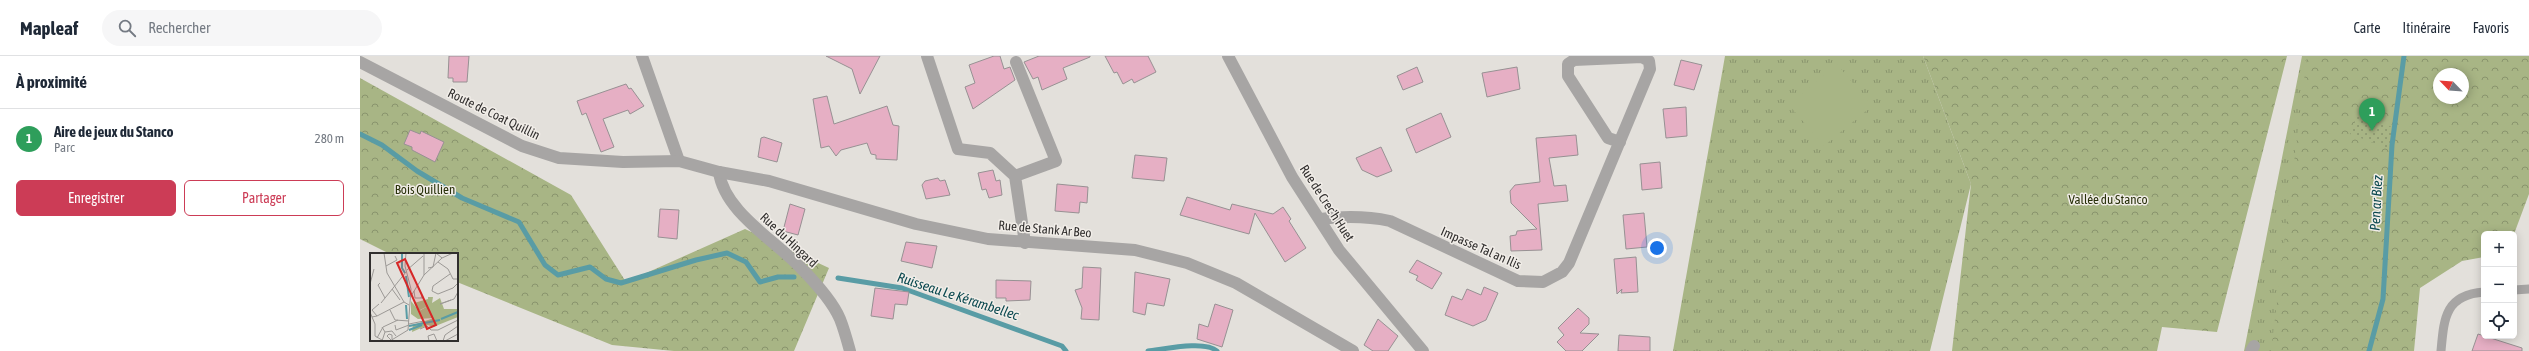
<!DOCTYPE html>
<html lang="fr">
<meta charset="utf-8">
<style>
body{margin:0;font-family:"Asap Condensed",sans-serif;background:#f6f6f7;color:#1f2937}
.controls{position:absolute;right:12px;bottom:12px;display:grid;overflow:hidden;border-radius:6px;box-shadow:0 2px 10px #0003}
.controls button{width:36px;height:36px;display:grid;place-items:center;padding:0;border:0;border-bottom:1px solid #e0e1e3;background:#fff;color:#1f2937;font:20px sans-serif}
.compass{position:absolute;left:2073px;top:12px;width:36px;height:36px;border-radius:50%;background:#fff;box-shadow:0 2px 10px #0003;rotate:295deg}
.you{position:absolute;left:1297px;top:192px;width:14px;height:14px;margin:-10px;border:3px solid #fff;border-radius:50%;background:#1a73e8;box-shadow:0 0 0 6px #1a73e833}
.badge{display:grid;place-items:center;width:26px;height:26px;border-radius:50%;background:#cc3c56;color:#fff;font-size:13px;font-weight:700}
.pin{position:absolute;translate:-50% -33px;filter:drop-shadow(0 1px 2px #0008)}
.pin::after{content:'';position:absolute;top:21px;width:14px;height:12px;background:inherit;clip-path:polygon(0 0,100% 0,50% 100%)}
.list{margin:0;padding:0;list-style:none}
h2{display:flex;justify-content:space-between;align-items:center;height:52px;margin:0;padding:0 16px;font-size:17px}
h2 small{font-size:13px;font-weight:400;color:#747a83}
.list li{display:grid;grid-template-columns:26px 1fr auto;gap:12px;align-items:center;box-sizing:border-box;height:60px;padding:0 16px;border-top:1px solid #e0e1e3}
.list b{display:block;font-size:15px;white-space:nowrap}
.list p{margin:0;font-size:13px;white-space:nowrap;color:#747a83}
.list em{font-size:13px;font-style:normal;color:#747a83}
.actions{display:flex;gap:8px;padding:12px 16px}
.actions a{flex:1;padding:9px 0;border:1px solid #cc3c56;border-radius:6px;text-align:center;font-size:14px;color:#cc3c56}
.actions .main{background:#cc3c56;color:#fff}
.icon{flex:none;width:22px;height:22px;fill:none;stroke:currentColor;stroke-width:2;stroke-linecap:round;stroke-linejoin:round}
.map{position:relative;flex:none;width:2169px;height:295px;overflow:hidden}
header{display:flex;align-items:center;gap:24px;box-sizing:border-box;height:56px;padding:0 20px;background:#fff;border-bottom:1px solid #e0e1e3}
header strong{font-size:19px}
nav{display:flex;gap:22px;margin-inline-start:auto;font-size:14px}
.search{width:280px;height:36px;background:#f6f6f7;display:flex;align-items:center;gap:10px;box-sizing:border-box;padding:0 14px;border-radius:22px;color:#747a83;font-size:15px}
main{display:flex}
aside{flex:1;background:#fff}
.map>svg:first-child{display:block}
</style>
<header>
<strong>Mapleaf</strong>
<div class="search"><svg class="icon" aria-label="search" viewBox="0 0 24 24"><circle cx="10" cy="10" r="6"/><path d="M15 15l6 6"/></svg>Rechercher</div>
<nav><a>Carte</a><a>Itinéraire</a><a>Favoris</a></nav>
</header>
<main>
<aside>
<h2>À proximité<small></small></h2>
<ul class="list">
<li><span class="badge" style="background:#2e9e5b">1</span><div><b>Aire de jeux du Stanco</b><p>Parc</p></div><em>280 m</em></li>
</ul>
<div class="actions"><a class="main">Enregistrer</a><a>Partager</a></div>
</aside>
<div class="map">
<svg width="2169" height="295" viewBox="0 0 2169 295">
<defs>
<pattern id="grass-tufts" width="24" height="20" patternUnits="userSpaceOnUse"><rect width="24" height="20" fill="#a8b585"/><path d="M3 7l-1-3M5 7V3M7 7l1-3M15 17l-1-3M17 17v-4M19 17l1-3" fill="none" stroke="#89946d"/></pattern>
<pattern id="forest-crowns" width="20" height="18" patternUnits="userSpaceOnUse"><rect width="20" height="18" fill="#a8b585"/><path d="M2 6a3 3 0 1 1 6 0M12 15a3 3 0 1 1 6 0" fill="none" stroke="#89946d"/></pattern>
<pattern id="park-dots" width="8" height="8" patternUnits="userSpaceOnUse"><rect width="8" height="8" fill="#a8b585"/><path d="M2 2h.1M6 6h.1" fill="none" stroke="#89946d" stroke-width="1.8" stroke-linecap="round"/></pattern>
</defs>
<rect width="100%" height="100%" fill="#e3e0db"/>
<path fill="url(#grass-tufts)" d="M1365,0H1563L1611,128L1570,295H1313Z
M1942,0H2049L1950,295H1884Z"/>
<path fill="url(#forest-crowns)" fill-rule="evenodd" d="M1563,0H1927L1857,276L1802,271L1797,295H1592L1611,128Z
M1947,0H2169V138L2154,178H2124V201L2102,205L2060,232L2054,295H1911ZM2079,18H2103V42H2079Z
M0,22L211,139L266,226L385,173L469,212L434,295H314L252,289L97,226V198H30L0,183Z"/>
<path fill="url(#park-dots)" d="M1998,57L2032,71L2030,93L1990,78Z"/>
<path fill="#a8b585" d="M1477,8L1512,50L1464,90L1429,49Z"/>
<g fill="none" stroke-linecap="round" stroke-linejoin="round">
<path stroke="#599ca5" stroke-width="5" d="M0,78L22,89L57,115L102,142L159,166L185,209L198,219L230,211L246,223L261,227L336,204L367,197L386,206L400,226L418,221H434
M478,222L542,232L702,290L706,295
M788,295C805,293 845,284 857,295
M2009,295L2023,243L2032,89L2044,0"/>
</g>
<path fill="#e6afc4" stroke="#979193" d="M89,0H109L107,26H93V22H88Z
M466,0H520L500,38L492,13Z
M634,0H640L644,13L650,11L655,24L613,53L605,31L615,27L609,9Z
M679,0H730V1L703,12L707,23L682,34L678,21L673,23L664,6Z
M745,0H788L796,16L774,27L772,23L763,28L757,16L754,17Z
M1321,4L1342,9L1334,34L1314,29Z
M1057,11L1063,26L1043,34L1037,20Z
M1157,11L1160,33L1127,41L1122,17Z
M266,28L269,33L271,32L284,50L270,58L268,54L243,63L254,91L241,96L226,57L222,59L217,45Z
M467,40L474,68L527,50L533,69L539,70L537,104L516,103V99L511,98L507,87L481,94L476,100L469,90L461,92L453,43Z
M1326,51L1327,80L1306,82L1303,53Z
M1081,57L1091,81L1056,97L1046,73Z
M50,74L60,78L61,75L84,86L75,106L52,94V91L44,88Z
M1216,79L1218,99L1189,102L1194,130L1206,129L1208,145L1178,148L1182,194L1151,195L1150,180L1156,179L1157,175L1177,173L1151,147L1150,135L1155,129L1180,126L1176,82Z
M404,81L422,87L417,106L398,101L401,82Z
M1021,91L1032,115L1017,121L1002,114L996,102Z
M775,99L807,102L804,125L772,122Z
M1300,106L1302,132L1282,134L1280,108Z
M633,114L636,125L640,124L642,139L629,142L626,133L622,134L618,117Z
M578,122L580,125L585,124L590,139L566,143L562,129L565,125Z
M697,128L728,131L727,147L720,146L719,157L695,155Z
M827,141L870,154L872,148L913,158L923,151L931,163L929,165L946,192L925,206L895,157L889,178L820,159Z
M430,148L445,153L438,179L423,175Z
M300,153L319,154L317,183L298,181Z
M1284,157L1287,191L1266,193L1263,159Z
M546,186L577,190L572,212L541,205Z
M1276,201L1278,236L1261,237L1262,233L1257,238L1254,203Z
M1057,204L1082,217L1072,233L1056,224L1058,220L1049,216Z
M723,211L741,212L739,264L721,263L722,252L715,234L722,232Z
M775,216L810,223L804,250L787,247L785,259L773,256Z
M636,224L671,225L670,244L646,245V242H636Z
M1124,231L1138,237L1126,264L1113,270L1085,259L1092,240L1102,244L1107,233L1121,239Z
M515,232L549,236L547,249L535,248L533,263L511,260Z
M855,248L873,254L862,291L837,283L839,268L848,271Z
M1218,252L1229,262V268L1220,277L1239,278L1222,295H1206L1197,286L1204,279L1198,272Z
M1018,263L1038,280L1028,295H1013L1004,289Z
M2118,278L2162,292V295H2112Z
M1259,279L1290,281V295H1258Z"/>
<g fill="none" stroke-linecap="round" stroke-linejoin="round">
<path stroke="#a7a5a4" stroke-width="9" d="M2154,234L2169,233
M2081,295C2084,262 2085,239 2124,236"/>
<path stroke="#a7a5a4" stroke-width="12" d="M282,0L319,105
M567,0L598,93L630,97L655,120L665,187
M868,0L932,121L979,194L1063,295
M359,116C364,155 413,183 439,210C453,224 472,244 480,263C484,273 487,284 490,295
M655,120L696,105L656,6
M960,163C985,160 1006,160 1030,165L1158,225L1183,226L1202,216L1209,207L1290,13L1289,5L1282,1L1214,4L1208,8V20L1248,82L1260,86
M1891,295L1894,290"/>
<path stroke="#a7a5a4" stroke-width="12" d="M0,6L162,90L199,102L263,106L319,105L359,116L409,125L556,168L628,183L775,194L827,207L876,227L993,295"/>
</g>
<g text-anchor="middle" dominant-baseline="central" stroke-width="3" stroke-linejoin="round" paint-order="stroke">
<g font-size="13" fill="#312f2e" stroke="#f1ede8">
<text transform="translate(134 58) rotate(26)">Route de Coat Quillin</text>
<text transform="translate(967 147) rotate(57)">Rue de Crec'h Huet</text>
<text transform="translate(685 173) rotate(5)">Rue de Stank Ar Beo</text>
<text transform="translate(429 184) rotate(43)">Rue du Hingard</text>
<text transform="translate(1121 192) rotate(24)">Impasse Tal an Ilis</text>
</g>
<g font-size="13" fill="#283009" stroke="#f1ede8">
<text x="65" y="133">Bois Quillien</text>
<text x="1748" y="143">Vallée du Stanco</text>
</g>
<g font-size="14" font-style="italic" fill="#0a484f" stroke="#f1ede8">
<text transform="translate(2016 147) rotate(-87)">Pen ar Biez</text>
<text transform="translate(598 240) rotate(18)">Ruisseau Le Kérambellec</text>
</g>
</g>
<g transform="translate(10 197)">
<rect width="88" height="88" fill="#e3e0db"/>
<path d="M58,46V53L48,58L44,50Z" fill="#a8b585"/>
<path d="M58,44H63L62,50L70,45L74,56H88V64L63,74L58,72L42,79L43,72L64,65L48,66L41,61V48L49,58L58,53Z" fill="#a8b585"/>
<path fill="none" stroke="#599ca5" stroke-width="2" d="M32,0V15L35,20M36,23L39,44M36,52L37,66M71,66L88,59M39,73L70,67M39,77L52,72"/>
<path fill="none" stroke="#9c9996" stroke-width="1" d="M14,0L17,20L34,49M54,0V22M68,9L78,16L83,26H88M16,13L27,7L25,3M58,15L63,14L66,0L72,5M37,17L53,3M80,21L63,33L62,38L68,41L83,35L88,30M10,30L8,32L15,45M0,31L4,16M22,36L30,47M44,38L45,45H51L52,43L54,45H51M41,43L54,22L72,5L83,0M81,47L70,51L84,46L88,39M11,50L36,19M20,57L25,67L39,68M0,59L2,64L7,63L34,49L39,52M7,63L2,57L9,51M2,64L5,71V83L12,87M39,71L54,68M25,72L26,77L39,72M50,76L57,73L61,77H68L88,67M15,79L22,78L26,83M7,85L13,74L28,67M21,87L17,83L19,81L22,82V86M12,88L15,79L12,74M20,88L38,77L41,36L35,13L36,0M59,88L58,83L64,81L67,88M73,88L75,82L88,73M75,88L88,81"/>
<path fill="#d62828" fill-opacity="0.15" stroke="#d62828" stroke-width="2" d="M35,6L66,72L57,76L27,10Z"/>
<rect width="88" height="88" fill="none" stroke="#312f2e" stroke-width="2"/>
</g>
</svg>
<div class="controls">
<button>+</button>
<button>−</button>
<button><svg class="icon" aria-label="locate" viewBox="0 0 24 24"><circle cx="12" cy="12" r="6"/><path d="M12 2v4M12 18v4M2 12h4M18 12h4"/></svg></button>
</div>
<svg class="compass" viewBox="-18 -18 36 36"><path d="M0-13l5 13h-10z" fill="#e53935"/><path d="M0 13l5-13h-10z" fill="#747a83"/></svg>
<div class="you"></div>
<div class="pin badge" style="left:2012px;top:75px;background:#2e9e5b">1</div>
</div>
</main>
